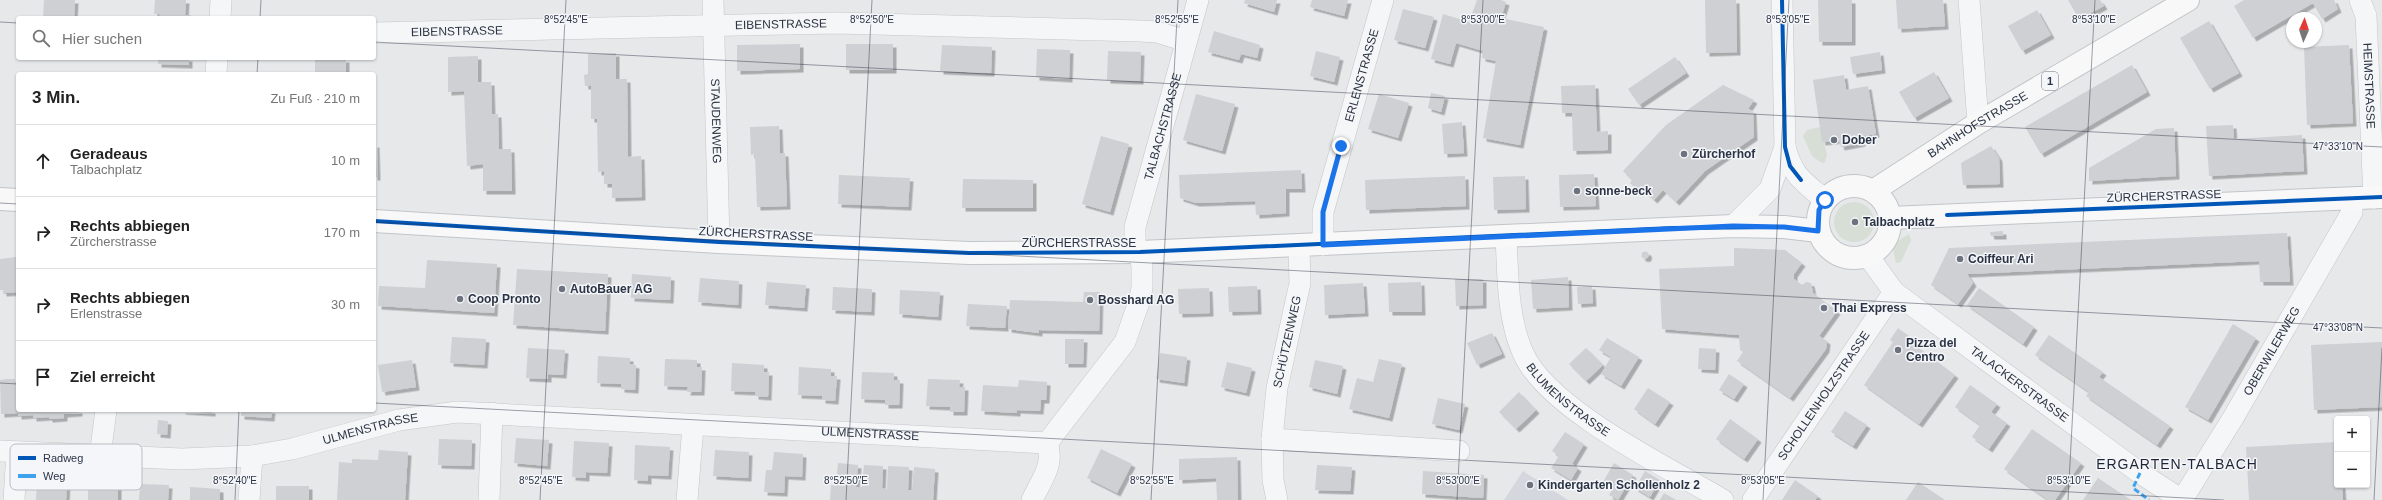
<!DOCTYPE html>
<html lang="de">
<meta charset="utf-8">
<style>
body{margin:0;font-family:Arial,sans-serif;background:#f2f2f2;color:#222}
.controls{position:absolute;right:12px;bottom:12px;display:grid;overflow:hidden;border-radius:4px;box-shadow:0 1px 3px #0004}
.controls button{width:36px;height:36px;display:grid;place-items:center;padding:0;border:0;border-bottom:1px solid #e0e0e0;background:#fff;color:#222;font:20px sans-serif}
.compass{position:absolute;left:2286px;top:12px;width:36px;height:36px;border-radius:50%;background:#fff;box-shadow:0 1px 3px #0004;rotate:3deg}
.stop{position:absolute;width:12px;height:12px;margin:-9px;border:3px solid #1a73e8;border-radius:50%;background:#fff}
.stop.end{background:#1a73e8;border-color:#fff;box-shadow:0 1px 4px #0008}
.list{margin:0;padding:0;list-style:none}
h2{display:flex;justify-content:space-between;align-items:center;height:52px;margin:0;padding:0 16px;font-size:17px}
h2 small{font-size:13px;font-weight:400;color:#767676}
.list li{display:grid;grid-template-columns:26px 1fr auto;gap:12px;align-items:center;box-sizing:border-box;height:72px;padding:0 16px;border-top:1px solid #e0e0e0}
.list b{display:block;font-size:15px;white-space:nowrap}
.list p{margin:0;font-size:13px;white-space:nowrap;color:#767676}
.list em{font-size:13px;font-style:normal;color:#767676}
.icon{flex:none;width:22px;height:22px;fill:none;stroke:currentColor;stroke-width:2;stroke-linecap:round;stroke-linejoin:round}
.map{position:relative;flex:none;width:2382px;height:500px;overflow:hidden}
.search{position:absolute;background:#fff;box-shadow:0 1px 3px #0004;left:16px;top:16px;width:360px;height:44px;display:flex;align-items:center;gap:10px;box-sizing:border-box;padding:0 14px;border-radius:4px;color:#767676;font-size:15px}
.panel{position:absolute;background:#fff;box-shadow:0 1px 3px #0004;left:16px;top:72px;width:360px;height:340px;border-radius:4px}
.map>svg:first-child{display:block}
</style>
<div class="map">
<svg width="2382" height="500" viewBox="0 0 2382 500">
<defs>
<filter id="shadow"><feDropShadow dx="3.5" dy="3.5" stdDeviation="0" flood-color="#0004"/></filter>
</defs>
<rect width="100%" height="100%" fill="#e6e8ea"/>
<path fill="#d4d7dd" d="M1523,471L1568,500H1504Z"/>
<path fill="#d6ded6" d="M1820,127L1827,155L1825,162L1822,163L1812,156L1803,136L1807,130Z
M1834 222a20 20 0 1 1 40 0a20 20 0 1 1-40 0Z
M1909,234L1911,240L1901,262L1896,263L1893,249L1895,243Z"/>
<path fill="#ced0d3" filter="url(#shadow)" d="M44,0H75L74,18H43Z
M155,0H186L185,15H191V18H159L160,14H154Z
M1245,0H1277L1274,12L1244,3Z
M1312,0H1348L1344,16L1310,7Z
M1477,0H1501L1506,2L1501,18L1544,27L1520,145L1483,138L1496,61L1482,58L1483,51L1456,43L1450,64L1431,59L1443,14L1469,22Z
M1705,0H1736L1737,52L1706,53Z
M1818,0H1852V42H1819Z
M1896,0H1943L1945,26L1898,29Z
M2068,0H2100L2104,6L2079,19Z
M2244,0H2334L2338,9L2322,19L2313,3L2253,38L2234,6Z
M1403,9L1434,17L1425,48L1394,40Z
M2037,10L2051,35L2022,51L2008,26Z
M2209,21L2239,73L2210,89L2180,38Z
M1214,31L1260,45L1257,58L1241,54L1239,60L1208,52Z
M800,44V69L737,71V45Z
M846,44H893V70H846Z
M942,45L992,47L991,73L940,71Z
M2349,45L2353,123L2307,125L2304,47Z
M1037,49L1070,50L1069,79L1036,77Z
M1108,51L1141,52L1140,81L1107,80Z
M1316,51L1340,57L1334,82L1310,76Z
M1880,52L1882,70L1853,74L1850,57Z
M616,53V79H627L628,157L641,156L642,197L612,198V184H604V171L598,172L597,119H591V86H585L584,75L588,74V54Z
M478,56V82H491L492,114H498L499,149H511L512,191H483V164L467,166L464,91L448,92V57Z
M1675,57L1686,73L1639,105L1628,89Z
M158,58H189V65L158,64Z
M346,59V74H315V60Z
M2132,65L2147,92L2041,154L2025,127Z
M1934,72L1949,98L1914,118L1899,92Z
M1844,75L1846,90L1868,86L1876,134L1861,136L1862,143L1841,147L1839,140L1822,142L1813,80Z
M1595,85L1597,132L1608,131V150L1573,151L1572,113H1562L1561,86Z
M1723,85L1754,100L1748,109L1753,111L1754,137L1705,171L1676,202L1663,190L1654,200L1642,189L1639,192L1630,183L1632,180L1623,171L1666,125Z
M1431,93L1445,96L1441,112L1428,108Z
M1196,94L1235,104L1222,151L1183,140Z
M1379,94L1409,103L1398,138L1368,129Z
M1462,122L1464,153L1444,154L1442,124Z
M2233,125L2234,139L2302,135L2304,171L2209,176L2206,126Z
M779,126L780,153H785L787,206L757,207L755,154L751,155L750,127Z
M2174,128L2176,176L2089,181V168L2156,129Z
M1101,136L1129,144L1110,212L1082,204Z
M374,144H376L377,177H374Z
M1991,146L1999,158L2000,184L1963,185L1961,163Z
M1301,170L1302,189H1286V213L1256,215L1255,201L1196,203L1180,198L1179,175Z
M1594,174L1596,206L1560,207L1559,175Z
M839,175L910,178L908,207L838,204Z
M1465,176L1466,206L1366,210L1365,180Z
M1525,176L1526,209L1494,210L1493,177Z
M963,179L1033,180V208H962Z
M2003,231V236H1991L1990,232Z
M2287,233L2290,282H2260L2259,261L1967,274L1973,283L1958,304L1931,285L1949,248Z
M1734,248L1785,250L1802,263L1794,274V279L1802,285L1806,282L1811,283L1813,293L1837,311L1819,336L1827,341L1826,349L1790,398L1737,361L1743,352L1740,350L1739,335L1662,329L1659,269L1734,266Z
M1641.5 255a3.5 3.5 0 1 1 7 0a3.5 3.5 0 1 1-7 0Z
M16,257L18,292L3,293V290H0V259Z
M427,260L497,264L494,313L378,306L379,286L425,288Z
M517,269L608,274L605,331L513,325Z
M632,274L671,277L670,300L631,298Z
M1568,277L1569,307L1533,309L1531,280Z
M700,278L739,281L738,305L698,302Z
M1455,279H1483V305L1456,306Z
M767,282L806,285L804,308L765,305Z
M1421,282L1422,312H1389L1388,283Z
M1363,283L1365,313L1325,315L1324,285Z
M1257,286L1258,311L1229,312L1228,287Z
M1592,286L1593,303L1578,304L1577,287Z
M833,287L872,289L871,312L832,310Z
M1209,288L1210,313L1179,314L1178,289Z
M1979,288L2034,327L2023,344L1967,305Z
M900,290L940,292L938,317L899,314Z
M1084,292H1100L1099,331L1039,330V333L1008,329L1010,300L1083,302Z
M968,304L1007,306L1005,328L966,326Z
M2233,324L2256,338L2208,420L2185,407Z
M1898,328L1909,336L1907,339L1955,375L1919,424L1864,385L1893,342L1890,340Z
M1492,333L1502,354L1477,365L1467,343Z
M2049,335L2103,372L2099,377L2170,426L2157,445L2086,396L2089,392L2035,355Z
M452,337L486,339L484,365L450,363Z
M1607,338L1639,357L1621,386L1601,374L1611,357L1599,350Z
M1065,339H1084L1083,364H1065Z
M2382,342V407L2314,410L2311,345Z
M528,348L565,350L563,375L548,374V379L526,378Z
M1586,348L1603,365L1586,381L1569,364Z
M1699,348L1716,349L1715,370L1698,369Z
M1160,353L1187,357L1184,383L1156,379Z
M598,356L630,358V364L636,365L635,390L621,389V384L597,383Z
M665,359L697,360V367H702L701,392H687L688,387L664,386Z
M1379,359L1402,364L1389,418L1349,409L1357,378L1373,382Z
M412,360L416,387L382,392L378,365Z
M1315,360L1343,366L1337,394L1309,387Z
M1227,362L1252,368L1246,393L1221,387Z
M732,363L764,365V372H769L768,397L755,396V392L731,391Z
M799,367L831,369V376H837L835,401L822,400V396L798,395Z
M862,372L894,373V380H900L899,405H885V400L861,399Z
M1729,374L1744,384L1734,399L1719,390Z
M7,379H15V382L18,381V410H79V413L64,414V418L49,419V417L33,418V415L18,416V413L1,414L0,380Z
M928,379L960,380L959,387H965L964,412H950V407L926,406Z
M1019,380L1047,382L1046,400H1041L1040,411L1017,410V413L981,411L983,385L1018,387Z
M1970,385L1997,404L1991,412L2007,423L1989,449L1972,437L1980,425L1955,407Z
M1648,388L1670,402L1655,424L1634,409Z
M1519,392L1536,410L1516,429L1499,412Z
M1438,398L1465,404L1459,430L1432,424Z
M182,410H212V413L182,411Z
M241,410H272L271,418L241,416Z
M1845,411L1867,425L1853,446L1831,432Z
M1730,419L1758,439L1744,459L1716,439Z
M158,420L168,421L167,435L157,434Z
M2032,429L2081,463L2055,500H2048L2004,469Z
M1565,432L1584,444L1572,464L1578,468L1571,480L1551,468L1559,456L1552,451Z
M516,438L549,440L547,466L514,463Z
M439,439L472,440L471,466L438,465Z
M574,441L609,443L607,473L586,472V478L572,477Z
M2337,442V485H2342L2343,500H2249L2246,447Z
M635,445L670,447L668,476L648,475V481L634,480Z
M1101,449L1132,464L1117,493L1087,478Z
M379,450L408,452L405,500H337L339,462L352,463V459L378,460Z
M715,450L749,452L748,478L713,476Z
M774,452L803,454L802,477L785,476L784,493L764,492L766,470H772Z
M1237,457L1238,500H1217L1216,478L1179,480V459Z
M838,463L858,465L856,487H862L864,465L883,466L882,488L887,489L888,466L909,467L908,490H912L914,467L935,469L933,500H830L831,485L836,486Z
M1614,463L1633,475L1618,500L1609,495L1613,488L1603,482Z
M1317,465L1352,467L1350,491L1315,490Z
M1423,471L1484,475L1483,498L1422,494Z
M1645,471L1660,480L1650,497L1635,488Z
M2098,478L2131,500H2083Z
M37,479L67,480L66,500H36Z
M1795,480L1818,496L1815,500H1782Z
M1918,482L1945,500H1906Z
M88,484L118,485V500H88Z
M140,484L169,485L168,500H139Z
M276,486H309V500H276Z
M190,487L220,489V500H190Z
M1664,493L1676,500H1660Z"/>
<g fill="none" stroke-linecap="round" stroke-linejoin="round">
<defs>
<g id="minor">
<path id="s1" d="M713,0L719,242"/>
<path d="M1782,0L1785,147C1793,177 1803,181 1825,200"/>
<path d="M1969,0L1978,123"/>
<path id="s2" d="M2360,0L2366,16L2374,198"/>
<path d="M220,18L221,0"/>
<path id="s3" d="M374,33L837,23L1140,31L1157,32L1186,41"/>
<path d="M216,74L217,58"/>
<path d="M1733,226L1770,189L1785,147"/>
<path id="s4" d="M1506,236C1508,275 1507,317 1523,353C1547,409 1669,468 1723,500"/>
<path id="s5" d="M1323,245V212L1383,0"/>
<path id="s6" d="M1868,256L1894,292L2140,473L2182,500"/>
<path d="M1272,439L1459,451"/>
<path id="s7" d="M1047,443L1125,342L1140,299L1142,287V267L1140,252L1135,243V227L1198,0"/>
<path id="s8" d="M0,451L182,459L252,456L292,449L399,420L457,412L1047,443"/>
<path d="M100,456L106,410"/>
<path d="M14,500L17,452"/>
<path d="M249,500L252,456"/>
<path d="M489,500L492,413"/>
<path d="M687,500L693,426"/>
<path d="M1032,500C1041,481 1055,464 1047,443"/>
<path id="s9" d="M1277,500L1273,480L1272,439L1277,388L1300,283L1299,246"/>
<path id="s10" d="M1753,500L1894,292"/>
<path id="s11" d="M2182,500L2233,418L2352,212V199"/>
</g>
<g id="major">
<circle cx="1854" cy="222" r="36"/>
<path id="s12" d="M1873,191L1978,123L2188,0"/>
<path d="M0,199L18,200"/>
<path d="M1890,218L2382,197"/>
<path d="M374,221L719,242L969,253L1140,252L1733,226L1784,227L1818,231"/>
</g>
</defs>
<use href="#minor" stroke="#c4c6c8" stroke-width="22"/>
<use href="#major" stroke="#c2c5c8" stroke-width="24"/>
<use href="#minor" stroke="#f5f6f7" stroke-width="21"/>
<use href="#major" stroke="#f8f8f8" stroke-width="22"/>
<path stroke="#3ea3ec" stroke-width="3" stroke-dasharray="6 3" stroke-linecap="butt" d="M2140,473L2133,488L2149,500"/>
<defs>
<path id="cycleway" d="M1782,0L1785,147L1790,166L1801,180
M1947,215L2382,197
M374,221L719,242L969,253L1140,252L1673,228L1784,227"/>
</defs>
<use href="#cycleway" stroke="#f4f6f9" stroke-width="6"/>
<use href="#cycleway" stroke="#0057b8" stroke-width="4"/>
</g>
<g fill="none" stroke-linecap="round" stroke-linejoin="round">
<path stroke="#1a73e8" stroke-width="5" d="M1341,146L1323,212V245L1733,226L1784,227L1818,231L1819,210L1825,200"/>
</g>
<path fill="none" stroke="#2b3445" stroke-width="1" stroke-opacity="0.45" d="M260,18L261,0M0,22L18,23M374,42L2382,147M257,74L258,58M0,203L18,204M374,222L2382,328M0,383L18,384M374,403L2224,500M235,500L239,410M540,500L566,0M846,500L872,0M1151,500L1178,0M1457,500L1483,0M1763,500L1789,0M2068,500L2095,0M2374,500L2382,348"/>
<g fill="#6c737f" stroke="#f4f6f9" stroke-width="1.5">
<circle cx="1834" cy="140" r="4"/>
<circle cx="1684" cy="154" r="4"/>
<circle cx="1577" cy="191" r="4"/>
<circle cx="1855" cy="222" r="4"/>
<circle cx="1960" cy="259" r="4"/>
<circle cx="562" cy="289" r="4"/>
<circle cx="460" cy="299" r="4"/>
<circle cx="1090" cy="300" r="4"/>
<circle cx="1824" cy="308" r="4"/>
<circle cx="1898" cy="350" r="4"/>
<circle cx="1530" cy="485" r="4"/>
</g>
<g text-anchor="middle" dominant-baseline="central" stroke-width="3" stroke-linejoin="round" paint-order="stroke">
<rect fill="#f4f6f9" stroke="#676e7b" stroke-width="1" x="2042" y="72" width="16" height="18" rx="3"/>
<g font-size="11" font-weight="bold" fill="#2b3445">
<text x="2050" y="81">1</text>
</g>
<g font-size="12" fill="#2b3445" stroke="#f4f6f9">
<text stroke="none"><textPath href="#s3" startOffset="407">EIBENSTRASSE</textPath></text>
<text stroke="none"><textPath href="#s3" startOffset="83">EIBENSTRASSE</textPath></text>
<text stroke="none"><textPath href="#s5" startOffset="175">ERLENSTRASSE</textPath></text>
<text stroke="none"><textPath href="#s2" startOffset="87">HEIMSTRASSE</textPath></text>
<text stroke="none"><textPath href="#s1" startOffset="121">STAUDENWEG</textPath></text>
<text stroke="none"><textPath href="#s12" startOffset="124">BAHNHOFSTRASSE</textPath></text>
<text stroke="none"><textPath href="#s7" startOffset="351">TALBACHSTRASSE</textPath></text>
<text transform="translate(2164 196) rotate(-2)">ZÜRCHERSTRASSE</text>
<text transform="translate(756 234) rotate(3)">ZÜRCHERSTRASSE</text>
<text x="1079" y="243">ZÜRCHERSTRASSE</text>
<text stroke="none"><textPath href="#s9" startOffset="160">SCHÜTZENWEG</textPath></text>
<text stroke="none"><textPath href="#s11" startOffset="174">OBERWILERWEG</textPath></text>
<text stroke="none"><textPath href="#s6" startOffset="200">TALACKERSTRASSE</textPath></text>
<text stroke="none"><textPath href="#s10" startOffset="126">SCHOLLENHOLZSTRASSE</textPath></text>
<text stroke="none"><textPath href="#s4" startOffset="185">BLUMENSTRASSE</textPath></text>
<text stroke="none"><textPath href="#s8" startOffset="374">ULMENSTRASSE</textPath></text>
<text stroke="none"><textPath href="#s8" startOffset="876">ULMENSTRASSE</textPath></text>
</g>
<g font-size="12" font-weight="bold" fill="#2b3445" stroke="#f4f6f9" text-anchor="start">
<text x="1842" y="140">Dober</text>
<text x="1692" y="154">Zürcherhof</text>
<text x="1585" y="191">sonne-beck</text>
<text x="1863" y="222">Talbachplatz</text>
<text x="1968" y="259">Coiffeur Ari</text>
<text x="570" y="289">AutoBauer AG</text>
<text x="468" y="299">Coop Pronto</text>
<text x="1098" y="300">Bosshard AG</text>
<text x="1832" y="308">Thai Express</text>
<text x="1906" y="343">Pizza del<tspan x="1906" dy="14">Centro</tspan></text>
<text x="1538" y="485">Kindergarten Schollenholz 2</text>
</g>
<g font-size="14" letter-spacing="1" fill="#1d2536" stroke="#f4f6f9">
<text x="2177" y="464">ERGARTEN-TALBACH</text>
</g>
</g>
<rect x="10" y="444" width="132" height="46" rx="6" fill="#f4f6f9" stroke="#b8bcc3" stroke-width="1"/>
<rect x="18" y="456" width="18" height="4" fill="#0057b8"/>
<rect x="18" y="474" width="18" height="4" fill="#3ea3ec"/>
<g font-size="11" fill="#2b3445">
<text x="43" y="462">Radweg</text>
<text x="43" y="480">Weg</text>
</g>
<g font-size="10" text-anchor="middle" fill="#2b3445" stroke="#f4f6f9" stroke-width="3" stroke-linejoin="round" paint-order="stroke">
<text x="566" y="23">8°52'45"E</text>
<text x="872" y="23">8°52'50"E</text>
<text x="1177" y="23">8°52'55"E</text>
<text x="1483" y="23">8°53'00"E</text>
<text x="1788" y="23">8°53'05"E</text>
<text x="2094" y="23">8°53'10"E</text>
<text x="2338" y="150">47°33'10"N</text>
<text x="2338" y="331">47°33'08"N</text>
<text x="235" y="484">8°52'40"E</text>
<text x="541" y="484">8°52'45"E</text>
<text x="846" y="484">8°52'50"E</text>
<text x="1152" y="484">8°52'55"E</text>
<text x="1458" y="484">8°53'00"E</text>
<text x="1763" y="484">8°53'05"E</text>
<text x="2069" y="484">8°53'10"E</text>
</g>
</svg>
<div class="controls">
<button>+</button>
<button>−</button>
</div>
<svg class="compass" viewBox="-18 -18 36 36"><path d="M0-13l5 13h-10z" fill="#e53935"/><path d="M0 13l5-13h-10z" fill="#767676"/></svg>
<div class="stop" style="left:1825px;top:200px"></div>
<div class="stop end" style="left:1341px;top:146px"></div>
<div class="search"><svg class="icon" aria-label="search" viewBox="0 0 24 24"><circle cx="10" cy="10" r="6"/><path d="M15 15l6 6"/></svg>Hier suchen</div>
<section class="panel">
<h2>3 Min.<small>Zu Fuß · 210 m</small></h2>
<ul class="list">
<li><svg class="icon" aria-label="ahead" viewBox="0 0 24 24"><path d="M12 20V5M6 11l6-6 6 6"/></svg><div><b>Geradeaus</b><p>Talbachplatz</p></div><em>10 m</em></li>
<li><svg class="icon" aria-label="right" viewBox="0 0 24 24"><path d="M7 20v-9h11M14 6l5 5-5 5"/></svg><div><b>Rechts abbiegen</b><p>Zürcherstrasse</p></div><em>170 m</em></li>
<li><svg class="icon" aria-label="right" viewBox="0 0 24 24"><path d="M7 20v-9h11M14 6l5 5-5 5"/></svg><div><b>Rechts abbiegen</b><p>Erlenstrasse</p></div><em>30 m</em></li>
<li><svg class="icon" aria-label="arrive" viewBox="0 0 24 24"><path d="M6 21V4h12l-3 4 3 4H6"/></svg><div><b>Ziel erreicht</b></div></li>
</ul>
</section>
</div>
